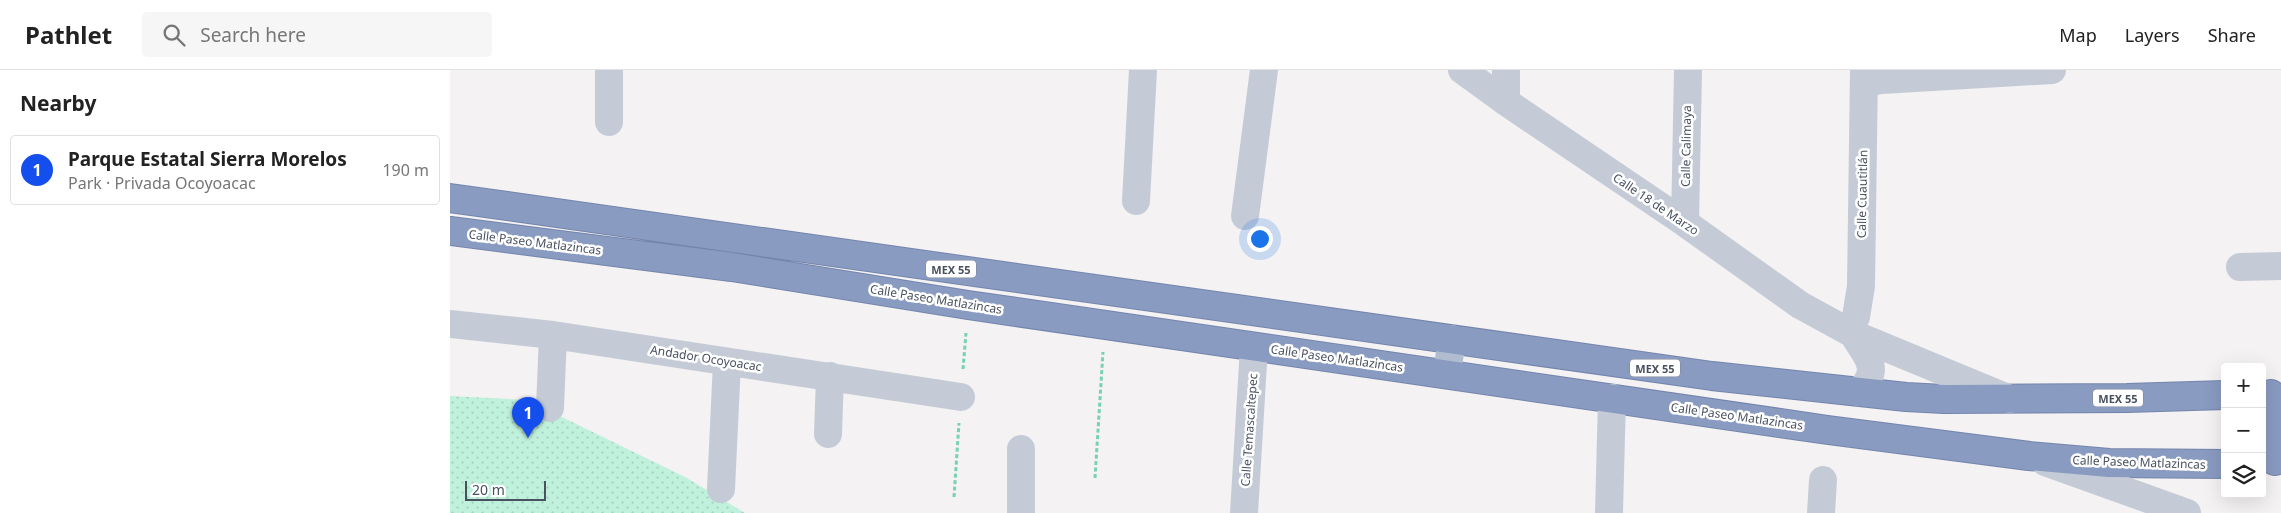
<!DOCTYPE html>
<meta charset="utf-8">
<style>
body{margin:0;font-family:"Noto Sans",sans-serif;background:#f6f6f6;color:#222}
.controls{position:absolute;right:15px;bottom:15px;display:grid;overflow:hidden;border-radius:5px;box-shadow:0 5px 20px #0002}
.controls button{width:45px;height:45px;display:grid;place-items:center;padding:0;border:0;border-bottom:1px solid #e0e0e0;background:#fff;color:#222;font:25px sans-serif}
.scale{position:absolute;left:15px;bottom:12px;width:81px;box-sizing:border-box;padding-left:5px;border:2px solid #495160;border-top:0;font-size:14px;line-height:18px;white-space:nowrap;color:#495160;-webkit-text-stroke:4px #fff;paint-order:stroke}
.you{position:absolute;left:809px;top:168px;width:18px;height:18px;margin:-12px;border:4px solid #fff;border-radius:50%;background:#1a73e8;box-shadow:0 0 0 8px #1a73e833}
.badge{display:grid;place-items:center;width:32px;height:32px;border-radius:50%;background:#144eec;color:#fff;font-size:16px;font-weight:700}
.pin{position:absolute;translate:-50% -41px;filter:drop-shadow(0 1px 2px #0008)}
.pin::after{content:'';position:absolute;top:26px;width:18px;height:15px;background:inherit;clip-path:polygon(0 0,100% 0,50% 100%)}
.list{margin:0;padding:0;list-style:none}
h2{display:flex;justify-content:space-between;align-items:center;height:65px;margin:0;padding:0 20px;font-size:21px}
h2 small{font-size:16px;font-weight:400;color:#767676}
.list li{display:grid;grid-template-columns:32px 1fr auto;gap:15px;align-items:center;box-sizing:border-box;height:70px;margin:0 10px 10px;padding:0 10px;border:1px solid #e0e0e0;border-radius:5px}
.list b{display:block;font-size:19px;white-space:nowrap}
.list p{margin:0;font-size:16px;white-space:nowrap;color:#767676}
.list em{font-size:16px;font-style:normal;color:#767676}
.icon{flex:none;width:28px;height:28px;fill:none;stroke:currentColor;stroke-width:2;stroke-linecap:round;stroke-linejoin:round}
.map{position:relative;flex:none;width:1831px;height:443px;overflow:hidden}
header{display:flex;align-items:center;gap:30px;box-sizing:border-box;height:70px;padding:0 25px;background:#fff;border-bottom:1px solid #e0e0e0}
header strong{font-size:24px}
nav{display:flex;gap:28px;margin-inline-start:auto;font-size:18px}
.search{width:350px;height:45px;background:#f6f6f6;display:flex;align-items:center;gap:12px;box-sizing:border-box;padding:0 18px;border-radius:5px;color:#767676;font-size:19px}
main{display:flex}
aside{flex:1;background:#fff}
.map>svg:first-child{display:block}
</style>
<header>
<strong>Pathlet</strong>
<div class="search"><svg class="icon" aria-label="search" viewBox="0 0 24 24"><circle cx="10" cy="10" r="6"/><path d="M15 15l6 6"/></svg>Search here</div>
<nav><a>Map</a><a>Layers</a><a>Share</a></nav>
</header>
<main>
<aside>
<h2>Nearby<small></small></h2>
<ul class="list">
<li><span class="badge">1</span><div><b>Parque Estatal Sierra Morelos</b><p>Park · Privada Ocoyoacac</p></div><em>190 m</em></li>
</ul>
</aside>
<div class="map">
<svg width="1831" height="443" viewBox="0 0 1831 443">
<defs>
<pattern id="park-dots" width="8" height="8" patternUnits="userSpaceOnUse" patternTransform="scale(1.25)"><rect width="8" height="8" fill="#c0f1dc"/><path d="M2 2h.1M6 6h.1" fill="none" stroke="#a6d0bf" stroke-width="1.8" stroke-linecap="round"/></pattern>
</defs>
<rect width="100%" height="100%" fill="#f4f2f2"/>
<path fill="url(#park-dots)" d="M0,326L77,330L235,407L295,443H0Z"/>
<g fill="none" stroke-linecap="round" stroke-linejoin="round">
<defs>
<path id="highway" d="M0,128L1262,306L1456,327L1494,329L1677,328L1775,325
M0,161L282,197L518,235L1378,360L1579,386L1659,393L1775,394
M1821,324L1825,391"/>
</defs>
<use href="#highway" stroke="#7485ad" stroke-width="30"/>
<path stroke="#77d1b4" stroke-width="3" stroke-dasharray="4 2.5" stroke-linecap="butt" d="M513,299L516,263
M645,408L653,282
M504,427L509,353"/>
<path stroke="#c5cbd6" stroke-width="28" d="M1012,0L1056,32L1235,153L1350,235L1403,264L1560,329
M1414,13L1432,10L1602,0
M1056,32V0
M159,52V0
M686,131L693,0
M795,146L814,0
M1235,153L1238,0
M1790,197L1831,196
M1406,247L1411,216L1414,0
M0,254L103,265L511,327
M1403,264C1417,288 1432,298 1409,322
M100,338L103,265
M378,364L380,306
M571,379V443
M1595,392L1737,443
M271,419L277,292
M794,443L804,277
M1159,443L1162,328
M1371,443L1373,410"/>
<path stroke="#b1bcd1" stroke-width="28" d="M997,303L1002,269"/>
<use href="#highway" stroke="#899bc1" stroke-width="28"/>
</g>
<g text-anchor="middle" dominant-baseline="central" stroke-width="5" stroke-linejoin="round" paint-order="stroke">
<g fill="#fff" stroke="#808590" stroke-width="1">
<rect x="476" y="190.5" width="50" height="17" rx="4"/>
<rect x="1180" y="289.5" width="50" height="17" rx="4"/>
<rect x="1643" y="319.5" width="50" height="17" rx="4"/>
</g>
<g font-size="11" font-weight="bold" fill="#495160">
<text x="501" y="199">MEX 55</text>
<text x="1205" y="298">MEX 55</text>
<text x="1668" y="328">MEX 55</text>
</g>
<g font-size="12" fill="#495160" stroke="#fff">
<text transform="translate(1236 76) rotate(-89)">Calle Calimaya</text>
<text transform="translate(1412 124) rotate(-89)">Calle Cuautitlán</text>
<text transform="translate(1206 134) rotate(34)">Calle 18 de Marzo</text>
<text transform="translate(85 172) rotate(7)">Calle Paseo Matlazincas</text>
<text transform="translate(486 229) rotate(9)">Calle Paseo Matlazincas</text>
<text transform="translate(256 288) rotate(9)">Andador Ocoyoacac</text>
<text transform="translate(887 288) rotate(8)">Calle Paseo Matlazincas</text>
<text transform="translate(1287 346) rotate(8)">Calle Paseo Matlazincas</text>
<text transform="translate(799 360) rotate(-86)">Calle Temascaltepec</text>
<text transform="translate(1689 392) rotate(2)">Calle Paseo Matlazincas</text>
</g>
</g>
</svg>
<div class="controls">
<button>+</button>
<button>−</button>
<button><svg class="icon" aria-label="layers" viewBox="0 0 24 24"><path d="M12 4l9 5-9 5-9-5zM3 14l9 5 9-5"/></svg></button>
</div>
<div class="scale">20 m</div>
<div class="you"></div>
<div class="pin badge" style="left:78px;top:368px">1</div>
</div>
</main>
